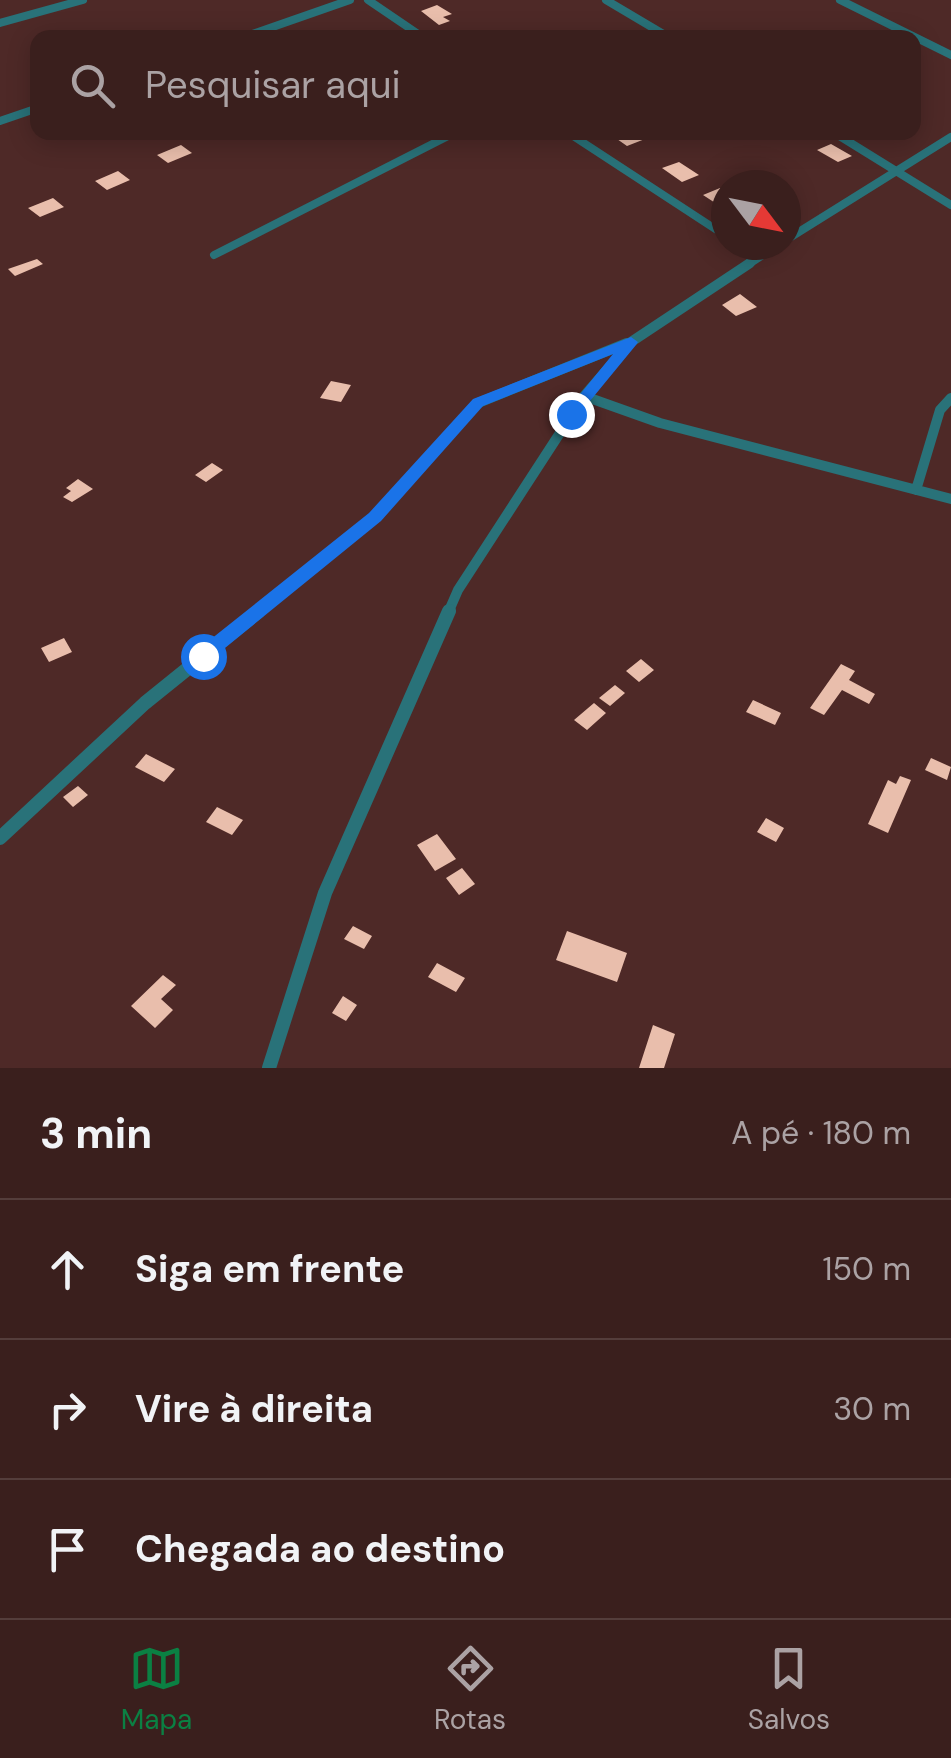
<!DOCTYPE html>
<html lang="pt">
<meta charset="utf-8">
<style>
body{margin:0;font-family:"DM Sans",sans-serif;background:#412726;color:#f1f3f6}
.compass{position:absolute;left:711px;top:170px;width:90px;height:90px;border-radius:50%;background:#3a1f1d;box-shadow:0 5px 25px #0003;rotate:122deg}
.stop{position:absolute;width:30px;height:30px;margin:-22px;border:8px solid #1a73e8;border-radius:50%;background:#fff}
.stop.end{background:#1a73e8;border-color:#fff;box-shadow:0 2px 10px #0008}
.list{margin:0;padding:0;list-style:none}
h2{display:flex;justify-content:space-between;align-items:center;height:130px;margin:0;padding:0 40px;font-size:42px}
h2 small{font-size:32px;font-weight:400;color:#aba2a4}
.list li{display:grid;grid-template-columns:65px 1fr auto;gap:30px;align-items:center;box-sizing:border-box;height:140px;padding:0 40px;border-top:2px solid #543d3b}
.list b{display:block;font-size:38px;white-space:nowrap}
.list em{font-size:32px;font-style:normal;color:#aba2a4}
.icon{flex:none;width:55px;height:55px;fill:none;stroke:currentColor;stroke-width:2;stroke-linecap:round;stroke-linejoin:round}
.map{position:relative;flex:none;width:951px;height:1068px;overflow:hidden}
.search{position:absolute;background:#3a1f1d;box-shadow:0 5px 25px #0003;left:30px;right:30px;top:30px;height:110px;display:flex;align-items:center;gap:25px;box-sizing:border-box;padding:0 35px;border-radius:20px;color:#aba2a4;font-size:38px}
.sheet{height:550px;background:#3a1f1d}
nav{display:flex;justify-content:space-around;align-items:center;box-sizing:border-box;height:140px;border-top:2px solid #543d3b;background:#3a1f1d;font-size:28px;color:#aba2a4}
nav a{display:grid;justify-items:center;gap:5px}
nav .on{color:#0b8043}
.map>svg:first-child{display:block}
</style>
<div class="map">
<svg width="951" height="1068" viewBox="0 0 951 1068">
<rect width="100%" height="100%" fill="#4e2927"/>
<path fill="#e9beac" d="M437,5L452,14L443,17L450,21L439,25L421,11Z
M607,132H634L645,139L627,146Z
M831,144L852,156L838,162L817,150Z
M181,145L192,153L168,163L157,155Z
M679,162L699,175L682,182L662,168Z
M118,171L130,180L107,190L95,181Z
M720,188L726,192V210L703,195Z
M53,198L64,207L40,217L28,208Z
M37,259L43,264L15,276L8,269Z
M740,294L757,307L736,316L722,305Z
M331,381L351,385L341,402L320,398Z
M212,463L223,470L206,482L195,475Z
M78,479L93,489L72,502L63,497L71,491L66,488Z
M64,638L72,652L49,662L41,648Z
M641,659L654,670L639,682L626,671Z
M841,664L855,671L849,680L875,694L869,704L842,690L824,715L810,708Z
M615,685L625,693L610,706L599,698Z
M753,700L781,713L775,725L746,712Z
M594,703L606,713L587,730L574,720Z
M146,754L175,769L164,782L135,767Z
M931,758L951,767L947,780L925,770Z
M900,776L911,780L888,833L868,824L888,780L896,784Z
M78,786L88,795L73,807L63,797Z
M217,807L243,820L232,835L206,822Z
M766,818L784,828L776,842L757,832Z
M437,834L456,859L435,871L417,845Z
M462,868L475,884L459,895L446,878Z
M353,926L372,936L364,949L344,939Z
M567,931L627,953L617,982L556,960Z
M437,963L465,978L456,992L428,977Z
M163,975L176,985L161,999L173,1010L155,1028L131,1006Z
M343,996L357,1005L346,1021L332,1013Z
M653,1025L675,1034L664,1068H639Z"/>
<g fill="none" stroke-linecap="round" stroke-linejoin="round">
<path stroke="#297279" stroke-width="8" d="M368,0L424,38
M606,0L670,38
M840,0L951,55
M0,23L83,0
M241,38L350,0
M0,121L38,108
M567,132L726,236
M833,132L951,205
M786,240L951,137
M740,245L759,257
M214,255L456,132
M746,266L778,245"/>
<path stroke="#297279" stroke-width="10" d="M584,396L660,423L951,499
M916,490L940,410L951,398
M256,613L375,517L478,403L627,343
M448,613L458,590L584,396L631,342L750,263"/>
<path stroke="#297279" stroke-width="14" d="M0,838L145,703L259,611
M269,1068L325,893L449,611"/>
</g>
<path fill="#1a73e8" d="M631,337L638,342L636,345L576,418L564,414L613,354L483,406L381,521L209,661H196V651L369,513L473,399Z"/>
</svg>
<svg class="compass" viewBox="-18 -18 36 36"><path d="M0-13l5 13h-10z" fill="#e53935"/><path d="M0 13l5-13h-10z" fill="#aba2a4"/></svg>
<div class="stop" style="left:203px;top:656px"></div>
<div class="stop end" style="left:571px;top:414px"></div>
<div class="search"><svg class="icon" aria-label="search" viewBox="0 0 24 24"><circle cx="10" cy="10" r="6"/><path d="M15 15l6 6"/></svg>Pesquisar aqui</div>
</div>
<section class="sheet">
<h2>3 min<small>A pé · 180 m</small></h2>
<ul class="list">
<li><svg class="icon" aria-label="ahead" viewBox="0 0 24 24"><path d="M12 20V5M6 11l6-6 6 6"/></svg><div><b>Siga em frente</b></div><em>150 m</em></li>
<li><svg class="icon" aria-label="right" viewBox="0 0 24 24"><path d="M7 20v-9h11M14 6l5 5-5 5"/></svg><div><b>Vire à direita</b></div><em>30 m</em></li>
<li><svg class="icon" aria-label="arrive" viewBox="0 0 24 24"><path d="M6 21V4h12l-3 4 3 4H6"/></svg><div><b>Chegada ao destino</b></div></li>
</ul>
</section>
<nav>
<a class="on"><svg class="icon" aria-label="map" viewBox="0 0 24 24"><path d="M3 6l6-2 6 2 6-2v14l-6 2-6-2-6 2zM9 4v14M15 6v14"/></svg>Mapa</a>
<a><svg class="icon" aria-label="directions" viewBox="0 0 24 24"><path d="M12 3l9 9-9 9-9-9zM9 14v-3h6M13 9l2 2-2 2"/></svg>Rotas</a>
<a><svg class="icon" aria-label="saved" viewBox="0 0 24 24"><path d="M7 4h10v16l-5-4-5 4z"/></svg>Salvos</a>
</nav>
